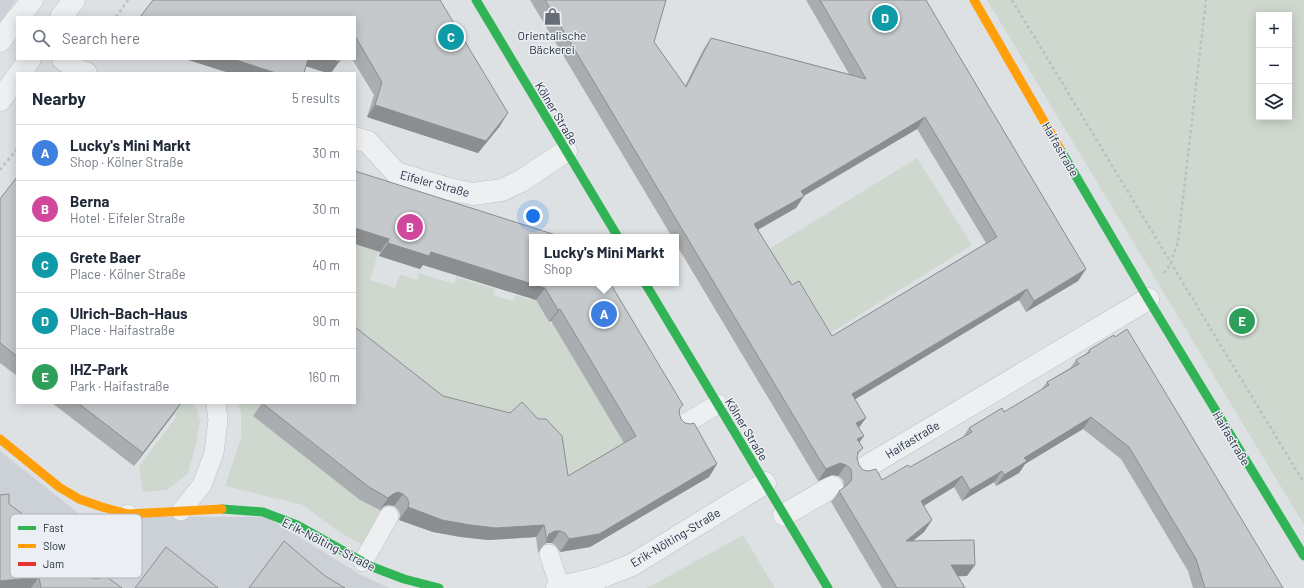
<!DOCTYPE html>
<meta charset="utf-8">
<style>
body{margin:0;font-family:Barlow,sans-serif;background:#f2f2f3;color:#1f2937}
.controls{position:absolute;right:12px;top:12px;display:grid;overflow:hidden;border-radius:0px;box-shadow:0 2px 10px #0003}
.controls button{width:36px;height:36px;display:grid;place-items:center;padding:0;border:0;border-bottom:1px solid #e0e1e3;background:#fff;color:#1f2937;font:20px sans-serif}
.you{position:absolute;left:533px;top:216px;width:14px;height:14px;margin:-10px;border:3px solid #fff;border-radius:50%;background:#1a73e8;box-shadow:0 0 0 6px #1a73e833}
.badge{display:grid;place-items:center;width:26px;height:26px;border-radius:50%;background:#666d77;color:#fff;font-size:13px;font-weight:700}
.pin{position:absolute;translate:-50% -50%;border:2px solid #fff;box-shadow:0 1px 4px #0006}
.popup{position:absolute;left:529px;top:234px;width:150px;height:52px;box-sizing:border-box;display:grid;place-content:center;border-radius:0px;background:#fff;filter:drop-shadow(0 1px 3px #0005);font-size:13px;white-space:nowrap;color:#747a83}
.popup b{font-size:15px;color:#1f2937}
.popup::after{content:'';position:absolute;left:50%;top:100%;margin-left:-8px;border:8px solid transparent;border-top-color:#fff}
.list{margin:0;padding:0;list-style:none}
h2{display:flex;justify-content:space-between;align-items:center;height:52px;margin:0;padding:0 16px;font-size:17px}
h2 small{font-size:13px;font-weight:400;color:#747a83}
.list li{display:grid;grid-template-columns:26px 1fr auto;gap:12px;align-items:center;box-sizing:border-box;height:56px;padding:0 16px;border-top:1px solid #e0e1e3}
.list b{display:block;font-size:15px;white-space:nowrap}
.list p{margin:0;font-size:13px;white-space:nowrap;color:#747a83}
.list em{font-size:13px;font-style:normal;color:#747a83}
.icon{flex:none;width:22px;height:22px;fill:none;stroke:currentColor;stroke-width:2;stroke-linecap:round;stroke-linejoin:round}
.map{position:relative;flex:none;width:1304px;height:588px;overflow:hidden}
.search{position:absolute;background:#fff;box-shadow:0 2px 10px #0003;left:16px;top:16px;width:340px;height:44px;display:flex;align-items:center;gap:10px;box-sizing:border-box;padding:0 14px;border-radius:0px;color:#747a83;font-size:15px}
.panel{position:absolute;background:#fff;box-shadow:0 2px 10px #0003;left:16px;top:72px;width:340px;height:332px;border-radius:0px}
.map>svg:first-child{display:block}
</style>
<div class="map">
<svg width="1304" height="588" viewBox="0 0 1304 588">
<rect width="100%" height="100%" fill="#dee1e4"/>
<path fill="#ccd1d8" d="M0,0H16L0,23Z
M0,451L82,516L266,517L363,576L390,588H0Z"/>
<path fill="#cfd8cf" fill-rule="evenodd" d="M987,0H1304V525ZM1259,15H1289V117H1259Z
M917,158L972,245L824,337L769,249Z
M355,243L379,250L370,280L395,288L400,274L417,280L419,273L454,284L457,277L495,289L493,295L513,301L515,295L529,300L534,297L550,324L552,323L636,462L570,500L409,460L365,546L339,532L303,505L225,486L241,438V413L238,403H355Z
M159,403H192L197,409L200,422L196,444L188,473L167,490L143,492L139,467L176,417Z
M743,535L775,588H646L651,586Z"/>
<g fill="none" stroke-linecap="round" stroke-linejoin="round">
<defs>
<path id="lane" d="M681,426L718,404
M181,511L202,485L214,453L218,420L216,403
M549,554L560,587
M363,562L389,516
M85,583L128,514"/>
<path id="street" d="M19,17L32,0
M61,17L74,0
M0,41L17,19
M63,59L79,71L86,73
M20,73L30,59
M0,100L17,77
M355,138L368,142L396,173L449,189L473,194L502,190L521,181L566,151
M861,470L1148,299
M784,515L832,487
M557,588L599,578L632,565L765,483"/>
</defs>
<use href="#lane" stroke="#bcbfc2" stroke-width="20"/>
<use href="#street" stroke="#bcbfc2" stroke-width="23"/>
<path stroke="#bcbfc2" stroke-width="2.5" stroke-dasharray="3 3" stroke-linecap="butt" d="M1012,0L1304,483
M116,17L128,0
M0,170L17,149
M1164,273L1171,263L1178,241L1206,0"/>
<use href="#lane" stroke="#edeff1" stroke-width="19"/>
<use href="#street" stroke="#edeff1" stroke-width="22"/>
<path stroke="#30b455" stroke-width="9" d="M476,0L618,237
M1060,149L1148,299L1304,556
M645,283L828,588
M222,509L263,512L297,525L370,566L404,579L439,588"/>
<path stroke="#ff9f0a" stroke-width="9" d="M974,0L1060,149
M0,439L59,487L79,499L102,507L128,514L222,509"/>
</g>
<path fill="#aaadaf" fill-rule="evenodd" d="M440,0L500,126L478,153L367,117L374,95L352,59H355V17Z
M530,0H666L654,42L685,86L703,50L711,38L849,74L806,0H926L940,24L1086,269L1078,281L1026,312L1019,300L855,399L859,428V443L863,448L857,455V458L859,465L863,470L882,480L910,467L963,437L969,428L1004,412L1041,390L1047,382L1070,368L1076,360L1086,354L1089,350L1283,588H1193L1188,571L1121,459L1083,429L1025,464L1019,473L996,486L994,482L962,501L954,487L924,506L932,520L924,532L912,541L967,576H958L965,588H882L831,502L839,491L844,488L843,480L838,476L832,475L818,481L812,471L676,244V237H672ZM917,129L986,243L832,336L792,285L758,230L796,208L804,196Z
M355,171L610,283L680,410L679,413L681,419L717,464L709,477L590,547L560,552L556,546L552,543H546L544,545L538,553L536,537L488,540L461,537L433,532L399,520L400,516L399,511L394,506L389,505L384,506L379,511L380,510L360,500L253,416L262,403L443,396L568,476L624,443L551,321L549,322L536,300L423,265L420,269L379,256L380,252Z
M17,177V376L0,363V199Z
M52,403H181L173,415L134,466Z
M9,504L85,568L86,574L89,577L122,588H0Z"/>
<path fill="#8b8d8f" d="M185,59H233L276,73H229Z
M306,59H332L339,62L331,73H327L302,65Z
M375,105L508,113L500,126L478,153L367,117Z
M925,117L917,129L793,202L801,191Z
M804,196L796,208L746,236L754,224Z
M355,228L389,239L380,252L355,244Z
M388,243L431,252L545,288L536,300L423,265L420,269L379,256Z
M1086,269L1078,281L1026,312L1034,301Z
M1027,289L1019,300L844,406L852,394Z
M560,309L551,321L549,322L558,310Z
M181,403L173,415L134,466L143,453Z
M1091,417L1083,429L1025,464L1019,473L996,486L1004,475L1024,458Z
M866,418L858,429L856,423Z
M864,436L856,447L857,439Z
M840,463L846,465L838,476L832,475L818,481L826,469Z
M717,464L709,477L590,547L560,552L569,539Z
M1002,471L994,482L962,501L970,490Z
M962,476L954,487L913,512L921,501Z
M398,492L403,494L394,506L389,505L384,506L379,511L388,498L393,494Z
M408,507L544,525L536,537L488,540L461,537L433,532L399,520Z
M932,520L924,532L898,553L906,541Z
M555,531H560L552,543H546L544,545L547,540L549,534Z
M951,565H975L967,576L943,577Z
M39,577L31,588H0V581Z"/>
<path fill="#c6c9cc" stroke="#8b8d8f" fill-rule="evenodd" d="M153,0H440L508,113L486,141L375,105L382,82L355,36V17H140Z
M545,0H666L654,42L686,87L711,38L866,79L820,0H926L940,24L1086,269L1034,301L1027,289L852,394L866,418L856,423L864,436L857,439L863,448L858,452L857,458L859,465L863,470L869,471L876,469L882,480L908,465L910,467L972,432L969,428L1002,408L1004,412L1049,385L1047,382L1079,364L1076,360L1090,352L1089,350L1114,335L1115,337L1127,329L1283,588H1205L1196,559L1129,447L1091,417L1024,458L1027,461L1004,475L1002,471L970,490L962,476L921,501L932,520L906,541L974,540L975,565H951L965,588H897L839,491L846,486L851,481L852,475L851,469L846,465L840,463L826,469L820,460ZM925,117L997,237L832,336L799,281L792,285L754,224L804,196L801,191Z
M233,59H308L304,73H276Z
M332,59H340L339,62Z
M355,171L562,237H532V283H610L683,405L680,408L679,413L681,419L685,423L690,424L694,423L717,464L599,534L569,539L565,533L560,531H555L549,534L547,540L544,525L496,528L470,525L442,520L408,507L409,503L407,498L403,494L398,492L393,494L388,498L369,487L262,403H355V327L443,396L510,413L522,402L538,419H546L562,436L568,476L636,436L560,309L558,310L545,288L431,252L429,256L388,243L389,239L355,228Z
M17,177V356L0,343V199Z
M78,403H181L143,453Z
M9,494V504L86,562L85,568L86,574L89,577L96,579L100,578L104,575L122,588H41L39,577L0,581V495Z
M284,541L325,576L345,588H249Z
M166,547L218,588H135Z"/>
<defs>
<symbol id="shop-bare" viewBox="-9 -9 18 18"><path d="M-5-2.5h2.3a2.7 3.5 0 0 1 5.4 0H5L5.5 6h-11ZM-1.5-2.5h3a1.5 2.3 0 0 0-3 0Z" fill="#666d77" stroke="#ebeff4" stroke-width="2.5" paint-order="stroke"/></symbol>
</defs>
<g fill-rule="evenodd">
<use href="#shop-bare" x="540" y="4" width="25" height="25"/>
</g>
<g text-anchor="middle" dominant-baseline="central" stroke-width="3" stroke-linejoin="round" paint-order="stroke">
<g font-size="12" fill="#252f3d" stroke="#ebeff4">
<text x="552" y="35">Orientalische<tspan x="552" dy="14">Bäckerei</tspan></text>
</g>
<g font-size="12" fill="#252f3d" stroke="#ebeff4">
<text transform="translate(557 113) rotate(59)">Kölner Straße</text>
<text transform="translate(1061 149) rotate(60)">Haifastraße</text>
<text transform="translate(435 183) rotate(15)">Eifeler Straße</text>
<text transform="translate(747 429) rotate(59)">Kölner Straße</text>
<text transform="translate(1232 438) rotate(59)">Haifastraße</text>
<text transform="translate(912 439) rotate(-31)">Haifastraße</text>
<text transform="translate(675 537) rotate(-31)">Erik-Nölting-Straße</text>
<text transform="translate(329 544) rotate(27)">Erik-Nölting-Straße</text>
</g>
</g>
<rect x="10" y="514" width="132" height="64" rx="6" fill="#ebeff4" stroke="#b0b5bd" stroke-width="1"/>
<rect x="18" y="526" width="18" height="4" fill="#30b455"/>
<rect x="18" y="544" width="18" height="4" fill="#ff9f0a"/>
<rect x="18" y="562" width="18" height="4" fill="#e5322d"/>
<g font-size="11" fill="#252f3d">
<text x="43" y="532">Fast</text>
<text x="43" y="550">Slow</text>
<text x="43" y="568">Jam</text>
</g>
</svg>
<div class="controls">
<button>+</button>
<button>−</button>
<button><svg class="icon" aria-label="layers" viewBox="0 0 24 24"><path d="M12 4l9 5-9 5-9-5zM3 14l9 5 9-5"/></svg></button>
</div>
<div class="you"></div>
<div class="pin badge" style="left:604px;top:314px;background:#3f7fe0">A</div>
<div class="popup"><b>Lucky's Mini Markt</b>Shop</div>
<div class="pin badge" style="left:410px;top:227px;background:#d1479c">B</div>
<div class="pin badge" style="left:451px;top:37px;background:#0f9aa8">C</div>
<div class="pin badge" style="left:885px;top:18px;background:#0f9aa8">D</div>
<div class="pin badge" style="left:1242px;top:321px;background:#2e9e5b">E</div>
<div class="search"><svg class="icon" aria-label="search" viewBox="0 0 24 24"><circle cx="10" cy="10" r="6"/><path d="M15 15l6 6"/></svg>Search here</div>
<section class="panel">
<h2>Nearby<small>5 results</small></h2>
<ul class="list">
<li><span class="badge" style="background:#3f7fe0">A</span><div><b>Lucky's Mini Markt</b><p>Shop · Kölner Straße</p></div><em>30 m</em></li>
<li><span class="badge" style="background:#d1479c">B</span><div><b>Berna</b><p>Hotel · Eifeler Straße</p></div><em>30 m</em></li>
<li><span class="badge" style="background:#0f9aa8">C</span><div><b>Grete Baer</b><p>Place · Kölner Straße</p></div><em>40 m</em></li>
<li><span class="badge" style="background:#0f9aa8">D</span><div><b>Ulrich-Bach-Haus</b><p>Place · Haifastraße</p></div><em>90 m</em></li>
<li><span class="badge" style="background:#2e9e5b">E</span><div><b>IHZ-Park</b><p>Park · Haifastraße</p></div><em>160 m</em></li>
</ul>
</section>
</div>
